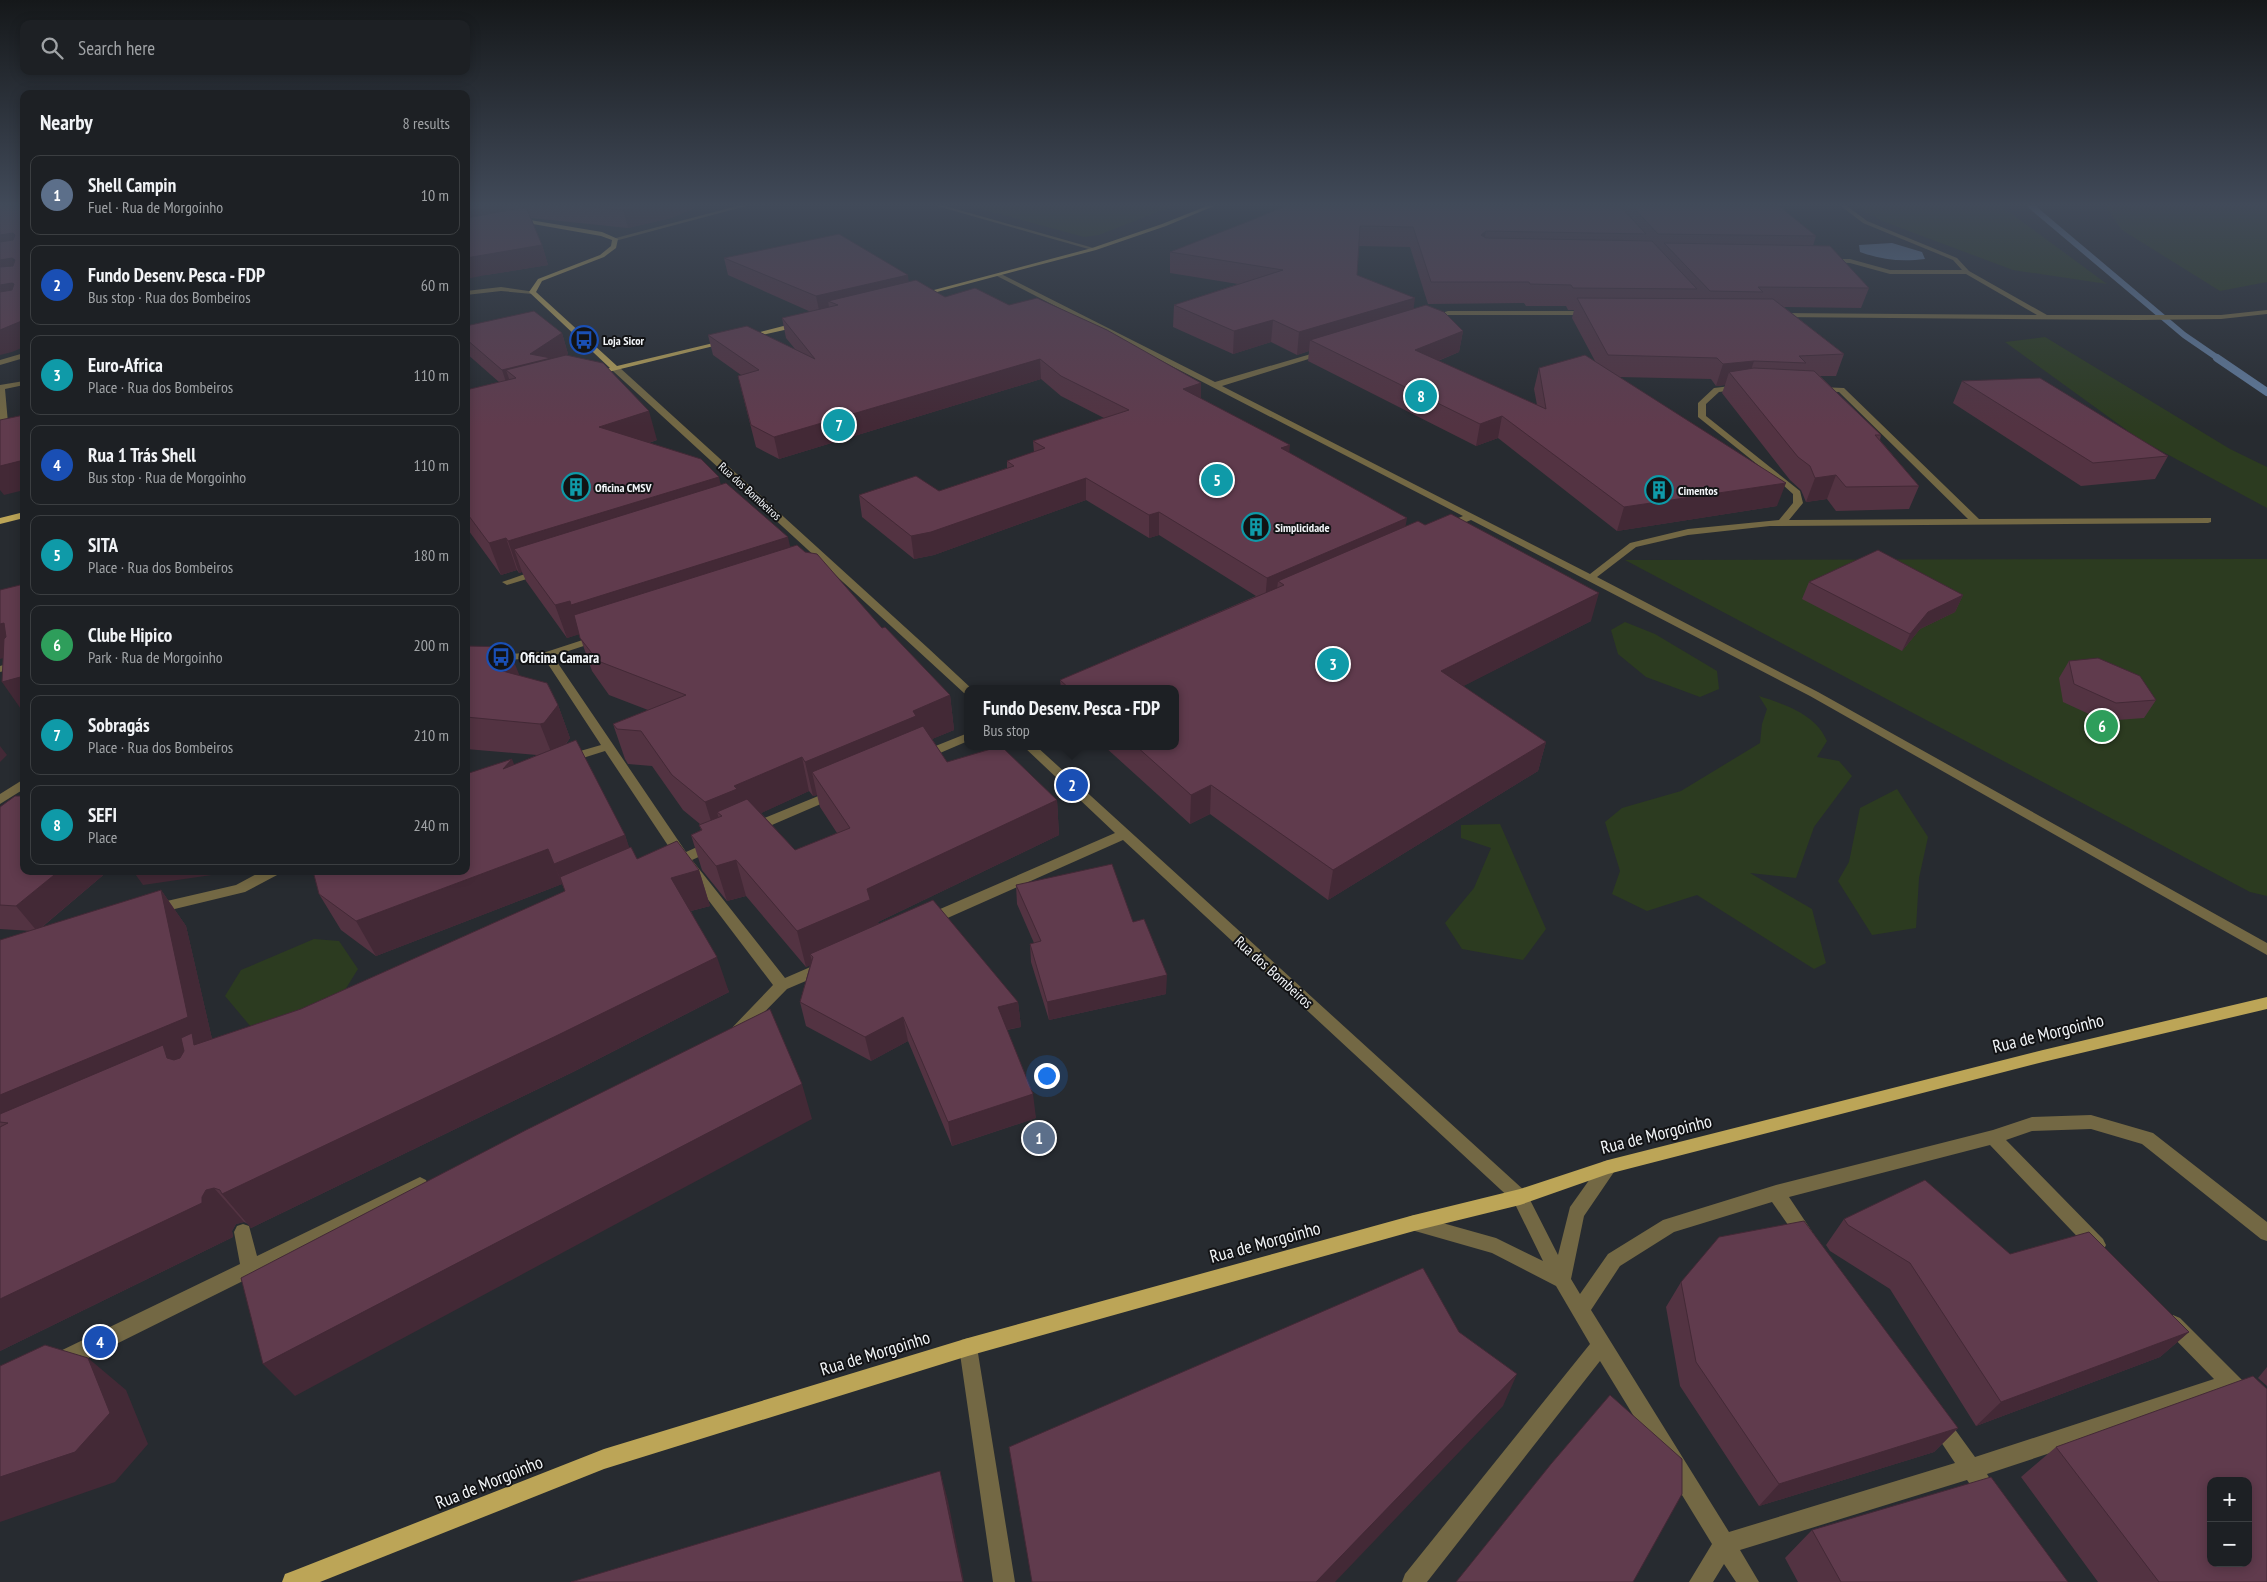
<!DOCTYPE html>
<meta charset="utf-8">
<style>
body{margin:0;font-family:"PT Sans Narrow",sans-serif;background:#2a2d31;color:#f1f3f6}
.controls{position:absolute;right:15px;bottom:15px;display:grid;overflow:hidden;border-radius:10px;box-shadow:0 2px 12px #0003}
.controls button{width:45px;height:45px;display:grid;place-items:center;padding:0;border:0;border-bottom:1px solid #3b3e41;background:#1d2024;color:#f1f3f6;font:25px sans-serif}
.you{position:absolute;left:1046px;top:1075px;width:18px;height:18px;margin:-12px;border:4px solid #fff;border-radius:50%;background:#1a73e8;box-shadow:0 0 0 8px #1a73e833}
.badge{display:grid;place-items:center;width:32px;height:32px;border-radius:50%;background:#bca0f2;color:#fff;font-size:16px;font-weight:700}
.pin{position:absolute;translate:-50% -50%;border:2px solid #fff;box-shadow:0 1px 5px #0006}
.popup{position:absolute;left:964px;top:685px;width:215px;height:65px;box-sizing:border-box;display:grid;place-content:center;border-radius:10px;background:#1d2024;filter:drop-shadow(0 1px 4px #0005);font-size:16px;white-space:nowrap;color:#a0a3a6}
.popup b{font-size:19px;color:#f1f3f6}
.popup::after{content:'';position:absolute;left:50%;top:100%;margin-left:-10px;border:10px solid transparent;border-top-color:#1d2024}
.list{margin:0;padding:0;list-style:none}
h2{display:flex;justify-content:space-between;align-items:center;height:65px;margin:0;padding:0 20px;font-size:21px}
h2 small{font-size:16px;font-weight:400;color:#a0a3a6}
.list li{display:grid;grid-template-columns:32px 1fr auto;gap:15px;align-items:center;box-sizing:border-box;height:80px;margin:0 10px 10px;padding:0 10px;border:1px solid #3b3e41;border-radius:10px}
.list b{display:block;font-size:19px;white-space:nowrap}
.list p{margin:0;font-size:16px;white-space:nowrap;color:#a0a3a6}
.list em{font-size:16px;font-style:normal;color:#a0a3a6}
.icon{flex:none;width:28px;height:28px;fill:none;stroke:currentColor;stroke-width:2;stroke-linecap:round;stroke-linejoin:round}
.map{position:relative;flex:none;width:2267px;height:1582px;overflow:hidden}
.search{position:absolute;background:#1d2024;box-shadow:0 2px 12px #0003;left:20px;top:20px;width:450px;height:55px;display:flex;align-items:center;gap:12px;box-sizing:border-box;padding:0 18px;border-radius:10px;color:#a0a3a6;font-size:19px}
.panel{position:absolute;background:#1d2024;box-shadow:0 2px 12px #0003;left:20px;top:90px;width:450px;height:785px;border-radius:10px}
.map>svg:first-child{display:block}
</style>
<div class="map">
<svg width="2267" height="1582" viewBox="0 0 2267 1582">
<rect width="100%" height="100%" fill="#272b30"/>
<path fill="#2c3b20" d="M970,206H1173L1099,235L1084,237Z
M1855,206H2001L2107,284L2013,270L1882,221Z
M2105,206H2267V282L2220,291L2122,230Z
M2045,337L2230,449L2267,467V508L2139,439L2005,342Z
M2267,559V896L2250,892L1625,560Z
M1625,622L1655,634L1717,671L1719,689L1700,697L1646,677L1618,654L1611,630Z
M1759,696C1784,704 1816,714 1827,741L1817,757L1839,761L1852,776L1814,827L1796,878L1750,873L1812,909L1826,963L1814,969L1697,895L1647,911L1612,894L1620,871L1605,822L1622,808L1681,791L1760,743L1762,724L1767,709Z
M1897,789L1928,837L1919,878L1916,928L1872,935L1838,881L1849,862L1860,808Z
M1500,824L1546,929L1523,960L1462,949L1445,923L1474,888L1491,848L1461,838V825Z
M314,939L339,941L358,969L319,1032L251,1027L225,996L241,970Z"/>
<path fill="#617b9c" d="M1892,243L1922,252L1925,259C1902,262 1882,260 1860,252L1859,245Z"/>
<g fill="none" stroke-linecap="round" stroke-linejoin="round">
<path stroke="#617b9c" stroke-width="6" d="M2031,206L2184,335L2219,359"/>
<path stroke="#617b9c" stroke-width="8" d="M2217,358L2267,392"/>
<path fill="#736844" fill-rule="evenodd" d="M737,206H746L615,241L612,239Z
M937,206H945L1097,249L1092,250Z
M1841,206H1847L1867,221L1957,258L1969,271L2047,315H2221L2267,310V314L2221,319L2137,320L1774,317L1773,315L1777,313L2037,315L1966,274H1890L1850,263L1826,262L1828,259H1850L1890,270H1962L1953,260L1863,223Z
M997,274H1001L1215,382L1328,349V353L1222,386L1590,574L1630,543L1688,529L1779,520L1793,503V494L1783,485L1698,417V403L1714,388L1739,385H1742V389L1719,392L1706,404V416L1800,491L1803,503L1789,520L1968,519L1839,392L1816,391L1815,389L1819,387L1844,388L1979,519L2211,518V522L2208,523L1770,526L1688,535L1636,547L1597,577L1818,692L2267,943V955L1810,696L1471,520L1451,528H1445V524L1463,516L997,276Z
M501,287L535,292L532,294L501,291L466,295V291Z
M1448,311H1589L1593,313L1589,315H1448L1430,320L1426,318Z
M24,353V358L0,365V360Z
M613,367H619L928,648L972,689H968V694L964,693L613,371Z
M24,381V385L5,389L8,423L24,429V434L0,424V385Z
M539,569L544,572L543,574L507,585L502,582Z
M598,635L602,636L603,638L602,640L553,656L686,852L706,843H716L718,846L716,849L692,860L785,978L822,962L827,964L829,968L827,972L787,989L742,1035L737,1037L732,1035L729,1031L773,985L681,864L674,867L669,865L667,862L675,856L605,751L567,763L563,762L561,759L563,756L601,745L544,658L466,662V656L546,652Z
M24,659V666L0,672V666Z
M968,733V741L926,759H918L916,756L918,753Z
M1023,746H1036L1526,1192L1558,1255L1570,1207L1602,1162L1608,1160L1614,1162L1616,1167L1614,1172L1584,1216L1571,1279L1580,1294L1608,1254L1663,1220L1776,1185L1993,1130L2032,1117L2091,1115L2153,1133L2267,1222V1241L2261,1239L2142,1144L2091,1129L2032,1131L2006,1140L2103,1239L2106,1245L2103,1251L2097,1253L2091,1251L1990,1145L1789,1197L1815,1236L1812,1242L1806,1244L1800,1242L1772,1202L1674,1232L1620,1266L1591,1310L1729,1532L1955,1463L1929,1424L1932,1417L1939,1414L1946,1417L1975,1457L2214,1379L2166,1330L2164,1324L2166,1318L2173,1315L2180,1318L2243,1381L2246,1388L2243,1395L2236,1398L2228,1394L1987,1474L1998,1493L1995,1500L1988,1503L1981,1500L1967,1480L1740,1550L1759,1582H1736L1724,1564L1713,1582H1689L1712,1544L1600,1361L1427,1582H1402L1405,1574L1590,1344L1556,1286L1492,1253L1408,1229L1405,1223L1408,1217L1414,1215L1496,1238L1543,1261L1514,1202L1123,840L934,924H924L922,920L924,916L1115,833Z
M24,779V789L0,804V794Z
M833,790L837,791L839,794L837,797L760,830L755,831L749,827L750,824Z
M262,871H281L279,874L245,892L154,914L149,913L147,909L149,905L154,904L236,885Z
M420,1177L426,1180L428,1185L426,1190L68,1368L61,1370L54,1368L52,1361L54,1354L240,1264L234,1232L237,1226L243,1224L249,1226L257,1256Z
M968,1338L975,1340L977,1347L1015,1582H993L959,1347L961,1340Z"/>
<path fill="#bca557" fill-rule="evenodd" d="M1207,206H1214L1166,226L1096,250L918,297L915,295L1092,248L1162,224Z
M518,218L602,232L618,239L616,248L604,257L542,281L536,292L617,366L726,340L730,342L592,376V372L610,368L529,292L538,279L600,255L611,246L612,240L601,236L516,221Z
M799,322L803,324L802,326L745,339L741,337Z
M24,512V518L0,524V518Z
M2267,997V1009L2043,1062L1608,1174L1520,1205L1414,1231L968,1356L604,1469L320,1582H282L285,1574L293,1571L604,1449L968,1338L1414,1215L1520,1189L1608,1160L2043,1050Z"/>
</g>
<path fill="#533342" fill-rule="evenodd" d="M466,206H699L671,218L628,228L531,218L542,245L548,265L486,275Z
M1285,206H1779L1816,236L1813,246L1869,288L1861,308L1784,307L1844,354L1836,376H1820L1881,435L1880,440L1919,486L1909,509L1836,511L1827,499L1806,502L1801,490L1790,480L1722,393L1725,385L1716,386L1711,379L1619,377L1777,506L1617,531L1498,438L1476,446L1308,361L1309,351L1297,355L1271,342L1233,354L1173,327L1174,305L1238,284L1170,273V252L1252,220ZM1359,246L1410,247L1428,304L1524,303L1526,306H1566L1568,310H1574L1572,318L1595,361L1539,368L1534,389L1537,405L1438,361L1459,352L1463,331L1414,308L1357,275Z
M724,258L909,282L945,297L1009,305L1201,383V399L1289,453L1405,527L1591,621L1463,686L1546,742L1538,771L1328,900L1210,814L1190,824L1104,746H1176V689H1061L1060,680L1256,596L1159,535L1149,538L1086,500L934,555L914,559L862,517L859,495L939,491L1007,468V461L1034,452L1033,441L1104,418L1061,396L1041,379L779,459L756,447L743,396L738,376L741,375L713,355L708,335L795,349L786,338L782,318L811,312L728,275Z
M466,326L562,333L568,354L565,356L657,440L649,443L721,485L882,628L950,695L954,730L932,739L947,762L1057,800L1059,835L878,922L879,924L1018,1002L1021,1027L1007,1030L1036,1118L952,1146L908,1041L871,1061L806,1026L800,1002L810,965L806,967L746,896L727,901L702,870L691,835L701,830L699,825L700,824L683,810L652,766L628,764L625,759L613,724L648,710L609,695L592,671L579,634L567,638L526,581L522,572L519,573L517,570L501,575L466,527V390L499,382L466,353ZM809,791L813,796L817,795L820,807L837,833L795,850L761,813Z
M1962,381L2168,456L2155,479L2081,486L1953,403Z
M1809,582L1963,595L1955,612L1920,629L1902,651L1802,599Z
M466,646L519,675L558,705L570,738L566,744L625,835L629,848L637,859L699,870L710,906L691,911L729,992L573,1072L251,1228L248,1224L244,1222L236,1224L232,1231L233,1237L0,1351V940L32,931L0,929V807L24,871H108L41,928L161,890L186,926L212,1039L301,1009L565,891L562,884L376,956L341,930L319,894L514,765L537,755L466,749Z
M2069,661L2156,700L2144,718L2104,721L2063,702L2059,678Z
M1016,885L1133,922L1166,994L1049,1020L1031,962L1030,944L1034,943L1017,904Z
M1844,1219L2010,1254L2189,1332L2160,1357L1976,1426L1890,1289L1830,1251L1826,1245Z
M1681,1282L1958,1428L1934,1452L1759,1506L1680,1386L1666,1307Z
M2267,1367V1386L2258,1378Z
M2056,1447L2267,1582H2098L2021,1477Z
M1812,1530L2068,1582H1798L1785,1558Z"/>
<path fill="#432936" d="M494,206H503L509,222L466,231V211Z
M640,206H699L671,218L628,228L623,210Z
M1486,231L1482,251L1481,235Z
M13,233L24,252L0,256V235Z
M542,245L548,265L486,275L466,279V258Z
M12,258L24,278L0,282V260Z
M908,275L910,293L838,305L828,301L830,313L820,315L816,296Z
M12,283L24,303L0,307V285Z
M1415,298L1412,320L1310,340L1309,351L1297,355L1299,332Z
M24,320V347L12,352L0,355V330Z
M1273,320L1271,342L1233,354L1234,331Z
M1463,331L1459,352L1412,371L1415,350Z
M562,333L568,354L552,364L506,370L513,390L509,391L502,370L530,354Z
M1040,359L1041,379L779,459L774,437Z
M1754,361L1747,382L1729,372L1725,385L1716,386L1723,364Z
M1201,383V404L1183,389Z
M649,411L657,440L608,456L599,427Z
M1502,416L1498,438L1476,446L1480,424Z
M1290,445L1288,467L1281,448Z
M24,460V490L4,495L0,490V466Z
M1836,475L1827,499L1806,502L1815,478Z
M719,477L726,507L514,549L522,572L519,573L508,541Z
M1086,478V500L934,555L914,559L911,536Z
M1786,483L1777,506L1617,531L1624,507Z
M1159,512V535L1149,538V515Z
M1407,518L1403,541L1284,585L1278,581L1276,597L1265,602L1267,578Z
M788,537L795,569L567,638L555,605Z
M506,538L517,570L501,575L489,543Z
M1599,593L1591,621L1436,700L1441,671Z
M1963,595L1955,612L1920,629L1902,651L1910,634L1928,612Z
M4,623L24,652L0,659V624Z
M508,647L521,679L499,670Z
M24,676V712H23L2,682Z
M950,695L954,730L920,744L812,772L817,795L813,796L805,762L913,711Z
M558,705L570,738L556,756L553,757L540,724Z
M1546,742L1538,771L1328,900L1333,870Z
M0,746L7,755L0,762Z
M802,757L809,791L746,820L722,816L717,812L723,834L716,837L705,802L734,786Z
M512,759L526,794L503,769Z
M1211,785L1210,814L1190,824L1191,795Z
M1057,800L1059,835L878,922L881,934L813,957L810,954L813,964L806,967L797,931L867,889Z
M625,835L637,870L569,900L554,864Z
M548,849L562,884L376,956L356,921Z
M736,860L746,896L727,901L716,866Z
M699,870L710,906L683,913L671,878Z
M59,871H108L37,931L16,906Z
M133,871H239L143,885Z
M161,890L186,926L215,1052L8,1123L0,1122V1095Z
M717,957L729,992L573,1072L251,1228L222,1194Z
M1167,975L1166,994L1049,1020L1047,1002Z
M1018,1002L1021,1027L1000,1031L998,1007Z
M903,1017L908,1041L871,1061L865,1037Z
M802,1084L812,1119L295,1396L263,1364Z
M1033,1094L1036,1118L952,1146L948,1122Z
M214,1188L244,1222L236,1224L232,1231L233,1237L0,1351V1299L202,1197L206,1190Z
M2189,1332L2160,1357L1976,1426L2001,1402Z
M88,1358L126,1390L148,1444L115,1482L0,1522V1477Z
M1517,1374L1503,1406L1335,1582H1316Z
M1958,1428L1934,1452L1759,1506L1779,1484Z
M940,1471L948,1501L964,1582H963Z"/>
<path fill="#603b4d" stroke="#432936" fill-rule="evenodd" d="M0,206H24V320L0,330V292L12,290L14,284L12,283L0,285V267L13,266L15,260L12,258L0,260V242L13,240L15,235L13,233L0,235Z
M466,206H494L466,211Z
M582,206H640L623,210Z
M1285,206H1620L1646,234L1486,231L1481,235L1486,238L1652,241L1697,289L1573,288L1571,285L1530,284L1529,282H1431L1413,227L1360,226L1357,275L1415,298L1299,332L1273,320L1234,331L1174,305L1283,270L1170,252L1252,220Z
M1632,206H1779L1816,236L1658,234Z
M526,207L542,245L466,258V218Z
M839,234L908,275L816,296L724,258Z
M1664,243L1830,246L1869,288L1758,287L1763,292L1710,291Z
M916,280L945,297L975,288L1009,305L1037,298L1107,330L1201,383L1183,389L1290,445L1281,448L1407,518L1267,578L1159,512L1149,515L1086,478L931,532L911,536L859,495L916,476L939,491L1014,466L1007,461L1045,448L1033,441L1129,410L1061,376L1040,359L774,437L751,425L738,376L759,370L708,335L747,326L815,359L782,318L838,305L828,301Z
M1577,298L1773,299L1844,354L1799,356L1806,363L1754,361L1723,364L1717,358L1608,355Z
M1426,305L1444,312L1463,331L1415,350L1546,409L1539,368L1585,355L1786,483L1624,507L1502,416L1480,424L1310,340Z
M534,311L562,333L530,354L551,358L502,370L466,339V326Z
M566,355L603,363L649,411L599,427L701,459L719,477L508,541L506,538L489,543L466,512V390L516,378L506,370Z
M1754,368L1814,371L1881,435H1875L1919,486L1846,487L1836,475L1815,478L1810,466L1798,457L1729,372Z
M2040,378L2168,456L2093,463L1962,381Z
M24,415V460L0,466V420Z
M726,483L788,537L571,605L570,601L555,605L514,549Z
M1451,514L1599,593L1441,671L1546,742L1333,870L1211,785L1191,795L1136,746H1176V689H1070L1060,680L1284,585L1278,581L1418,521L1425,525Z
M797,545L805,552L817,554L882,628L885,627L950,695L913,711L916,716L805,762L802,757L734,786L737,789L705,802L672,775L641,731L617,729L613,724L686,695L598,661L580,638L574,615Z
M1878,550L1963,595L1928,612L1910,634L1809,582Z
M24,584V676L2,682L4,639L6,637L4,623L0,624V590Z
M466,646L508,647L499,670L547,683L558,705L544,723L540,724L466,717Z
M2098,658L2140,676L2156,700L2116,703L2074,684L2069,661Z
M923,726L947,762L1001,746L1057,800L867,889L870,899L874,898L797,931L736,860L716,866L691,835L702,830L699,825L722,816L717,812L747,799L795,850L850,828L812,772Z
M576,740L625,835L554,864L548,849L356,921L319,894L313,871H466V774L512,759L503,769Z
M15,796H24V871H59L16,906L0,905V807Z
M677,841L699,870L671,878L717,957L556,1036L222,1194L220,1190L214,1188L206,1190L202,1197V1203L0,1299V1127L8,1123L0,1122V1114L163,1045L167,1058L174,1060L180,1058L184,1051L181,1038L192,1033L194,1045L301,1009L565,891L560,877L631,847L637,859Z
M1112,864L1133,922L1144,919L1167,975L1047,1002L1030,944L1041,941L1016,885Z
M161,890L188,1017L0,1095V940Z
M933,900L1018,1002L998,1007L1033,1094L948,1122L903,1017L865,1037L800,1002L813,957L810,954Z
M770,1009L802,1084L263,1364L241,1278L526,1130Z
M1925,1180L2010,1254L2089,1232L2189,1332L2001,1402L1910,1263L1848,1225L1844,1219Z
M1804,1221L1958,1428L1779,1484L1696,1362L1681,1282L1719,1237Z
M1423,1268L1459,1332L1517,1374L1316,1582H1032L1009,1447Z
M45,1345L88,1358L110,1413L75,1452L0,1477V1366Z
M2253,1376L2267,1389V1582H2159L2056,1447ZM2211,1481H2248V1563H2211Z
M1610,1395L1682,1459V1494L1633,1582H1456L1551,1464Z
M940,1471L963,1582H571Z
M1991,1477L2068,1582H1841L1812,1530Z"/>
<linearGradient id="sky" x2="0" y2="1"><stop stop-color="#15181a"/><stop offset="0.48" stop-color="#414a59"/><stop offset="1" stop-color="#414a59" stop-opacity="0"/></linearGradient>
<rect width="2267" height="427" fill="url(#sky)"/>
<defs>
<symbol id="bus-ring" viewBox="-11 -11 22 22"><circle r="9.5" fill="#121315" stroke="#1a4fb4" stroke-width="1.5"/><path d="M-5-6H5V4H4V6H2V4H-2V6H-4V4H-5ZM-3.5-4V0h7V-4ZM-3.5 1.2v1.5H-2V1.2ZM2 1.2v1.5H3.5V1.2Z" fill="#1a4fb4"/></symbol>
<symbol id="building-ring" viewBox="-11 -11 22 22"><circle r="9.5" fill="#121315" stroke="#0f9aa8" stroke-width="1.5"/><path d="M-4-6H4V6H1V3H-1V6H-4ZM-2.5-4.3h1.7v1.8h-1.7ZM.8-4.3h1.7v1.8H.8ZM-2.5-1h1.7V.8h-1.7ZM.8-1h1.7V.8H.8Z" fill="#0f9aa8"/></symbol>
</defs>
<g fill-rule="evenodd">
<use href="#bus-ring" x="568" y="324" width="32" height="32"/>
<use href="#building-ring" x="560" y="471" width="32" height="32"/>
<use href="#building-ring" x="1643" y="474" width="32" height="32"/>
<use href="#building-ring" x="1240" y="511" width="32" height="32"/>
<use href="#bus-ring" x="485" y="641" width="32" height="32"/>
</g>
<g text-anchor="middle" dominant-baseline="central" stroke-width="4" stroke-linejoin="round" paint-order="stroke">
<g font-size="12" font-weight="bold" fill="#f2f5f8" stroke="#121315" text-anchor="start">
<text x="603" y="340">Loja Sicor</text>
<text x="595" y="487">Oficina CMSV</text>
<text x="1678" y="490">Cimentos</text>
<text x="1275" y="527">Simplicidade</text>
</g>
<g font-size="12" fill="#f2f5f8" stroke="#121315">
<text transform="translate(750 491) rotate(42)">Rua dos Bombeiros</text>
</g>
<g font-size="15" font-weight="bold" fill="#f2f5f8" stroke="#121315" text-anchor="start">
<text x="520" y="657">Oficina Camara</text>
</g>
<g font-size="15" fill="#f2f5f8" stroke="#121315">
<text transform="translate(1274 972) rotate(42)">Rua dos Bombeiros</text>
</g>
<g font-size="18" fill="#f2f5f8" stroke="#121315">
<text transform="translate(2048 1033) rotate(-14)">Rua de Morgoinho</text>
<text transform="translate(1656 1134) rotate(-14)">Rua de Morgoinho</text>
<text transform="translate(1265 1242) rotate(-15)">Rua de Morgoinho</text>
<text transform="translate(875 1353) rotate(-17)">Rua de Morgoinho</text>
<text transform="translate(489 1482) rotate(-22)">Rua de Morgoinho</text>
</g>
</g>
</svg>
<div class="controls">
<button>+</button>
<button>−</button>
</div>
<div class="you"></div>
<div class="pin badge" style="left:1039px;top:1138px;background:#5c6f8a">1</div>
<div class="pin badge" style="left:1072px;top:785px;background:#1a4fb4">2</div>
<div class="popup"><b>Fundo Desenv. Pesca - FDP</b>Bus stop</div>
<div class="pin badge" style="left:1333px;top:664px;background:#0f9aa8">3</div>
<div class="pin badge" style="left:100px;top:1342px;background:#1a4fb4">4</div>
<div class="pin badge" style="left:1217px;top:480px;background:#0f9aa8">5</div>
<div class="pin badge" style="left:2102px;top:726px;background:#2e9e5b">6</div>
<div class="pin badge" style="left:839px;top:425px;background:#0f9aa8">7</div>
<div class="pin badge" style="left:1421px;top:396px;background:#0f9aa8">8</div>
<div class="search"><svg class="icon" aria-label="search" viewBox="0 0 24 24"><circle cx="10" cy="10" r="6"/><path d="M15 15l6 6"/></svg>Search here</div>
<section class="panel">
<h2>Nearby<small>8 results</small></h2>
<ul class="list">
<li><span class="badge" style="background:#5c6f8a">1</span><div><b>Shell Campin</b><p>Fuel · Rua de Morgoinho</p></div><em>10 m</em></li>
<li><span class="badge" style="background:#1a4fb4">2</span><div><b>Fundo Desenv. Pesca - FDP</b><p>Bus stop · Rua dos Bombeiros</p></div><em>60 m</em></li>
<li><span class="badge" style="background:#0f9aa8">3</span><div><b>Euro-Africa</b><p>Place · Rua dos Bombeiros</p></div><em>110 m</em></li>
<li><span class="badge" style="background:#1a4fb4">4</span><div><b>Rua 1 Trás Shell</b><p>Bus stop · Rua de Morgoinho</p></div><em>110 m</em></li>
<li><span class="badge" style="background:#0f9aa8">5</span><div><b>SITA</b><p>Place · Rua dos Bombeiros</p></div><em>180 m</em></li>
<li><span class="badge" style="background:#2e9e5b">6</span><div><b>Clube Hipico</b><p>Park · Rua de Morgoinho</p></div><em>200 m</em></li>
<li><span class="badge" style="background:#0f9aa8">7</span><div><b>Sobragás</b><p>Place · Rua dos Bombeiros</p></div><em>210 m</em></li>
<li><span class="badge" style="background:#0f9aa8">8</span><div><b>SEFI</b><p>Place</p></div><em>240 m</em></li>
</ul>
</section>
</div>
